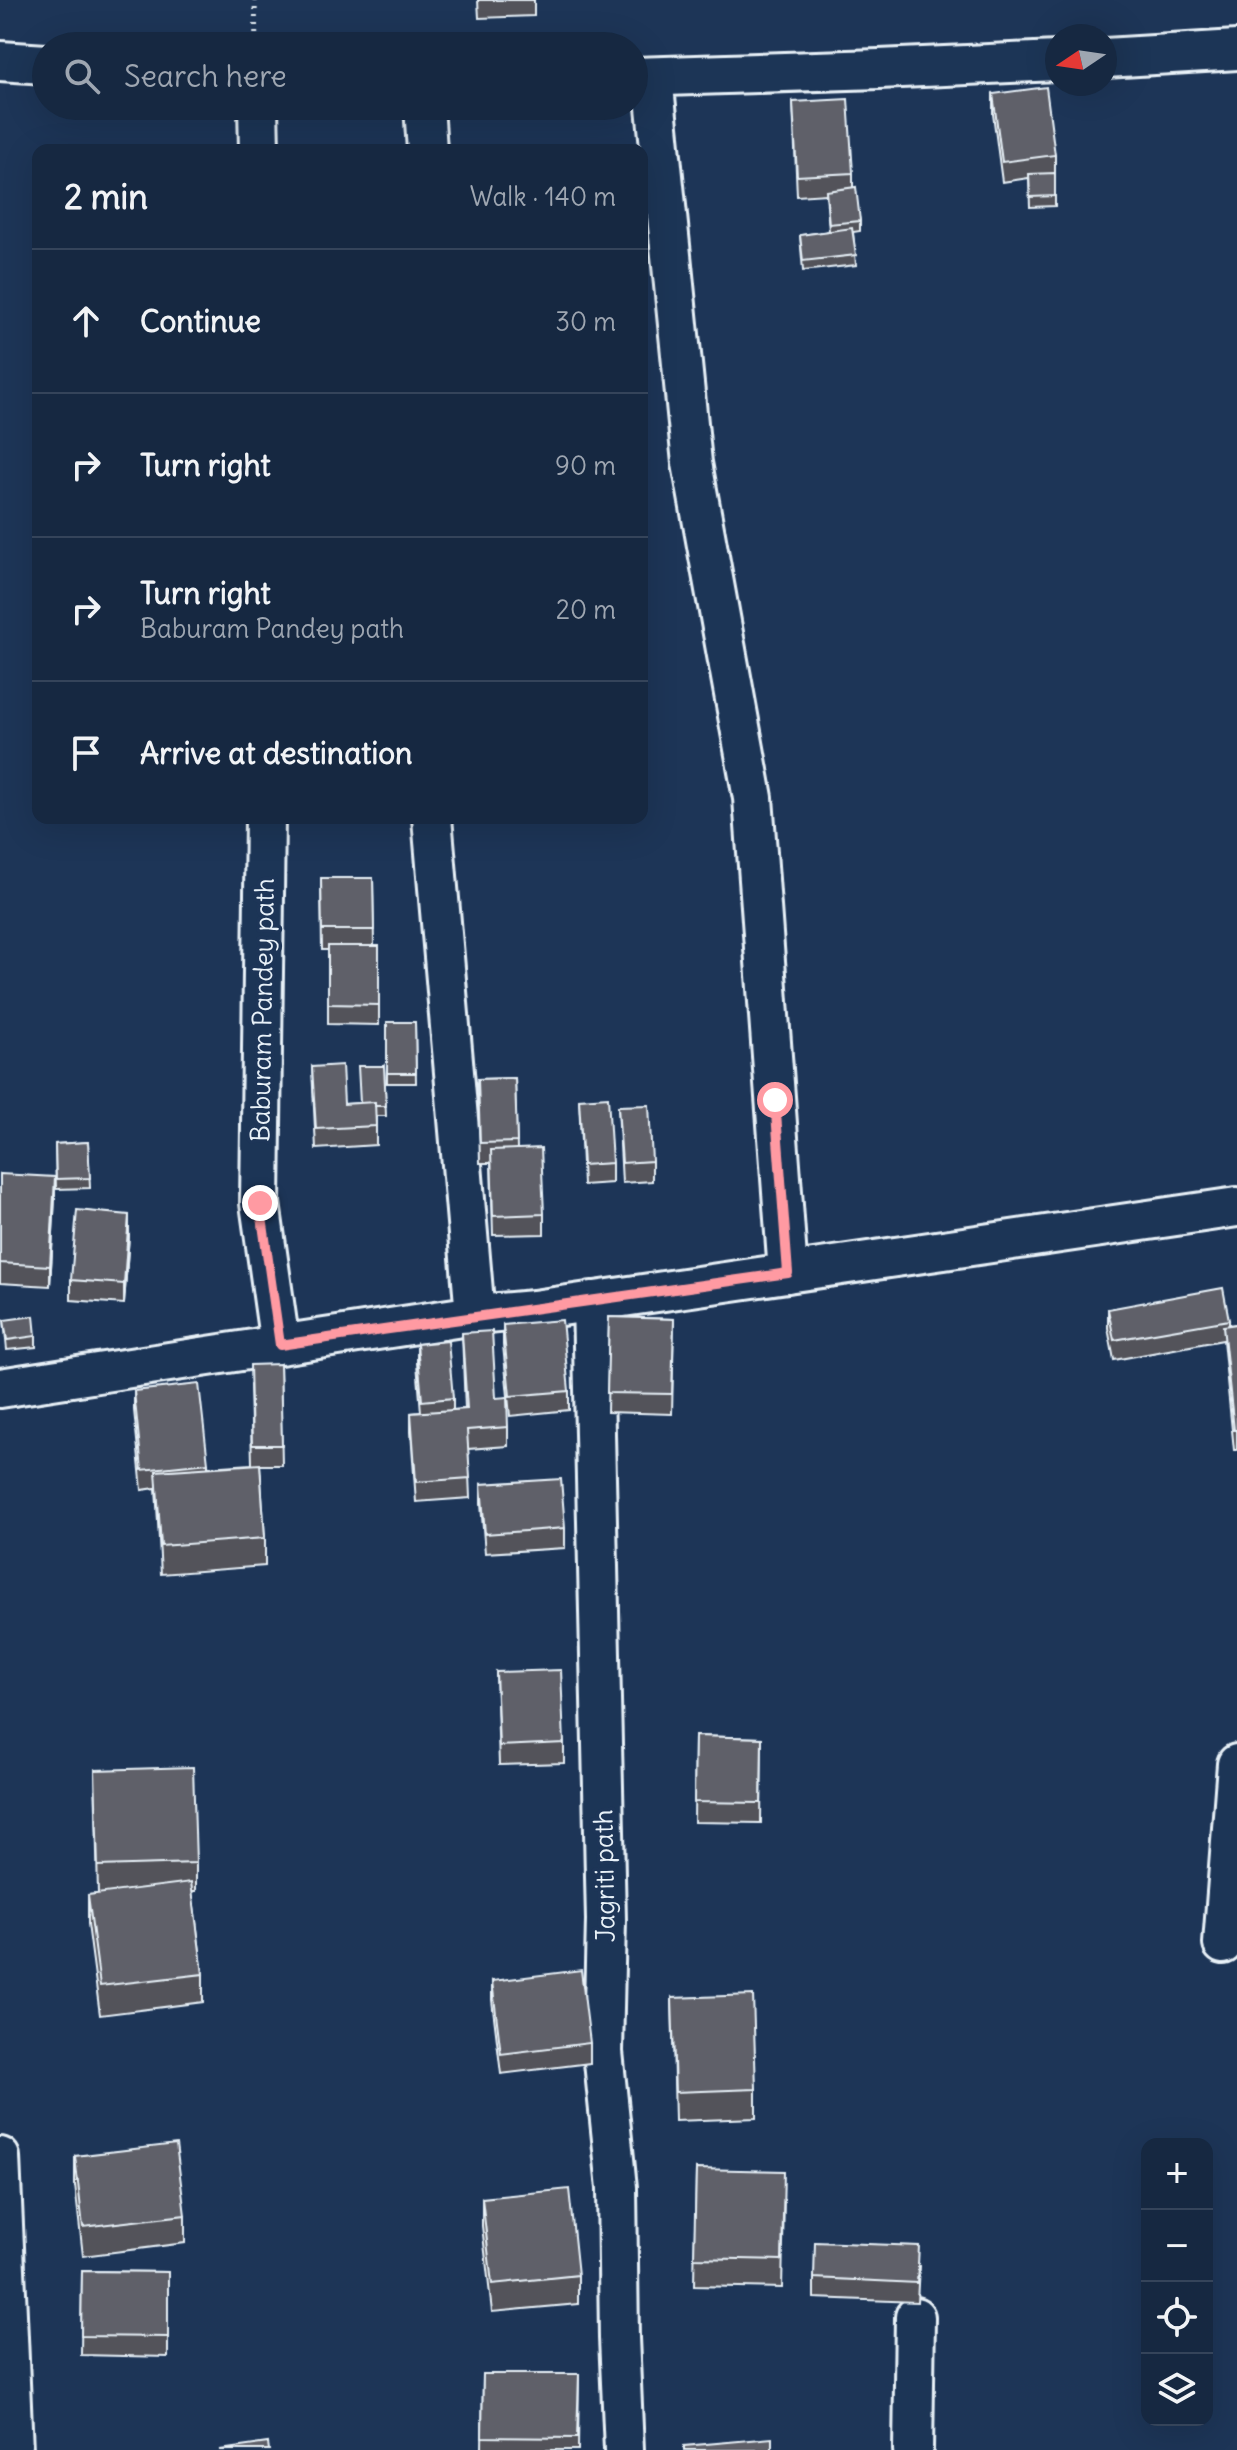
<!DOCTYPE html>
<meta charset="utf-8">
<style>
body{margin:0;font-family:Delius,sans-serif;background:#1f3048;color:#f1f3f6}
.controls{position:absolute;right:24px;bottom:24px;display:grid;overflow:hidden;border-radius:16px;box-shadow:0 8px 32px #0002}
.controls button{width:72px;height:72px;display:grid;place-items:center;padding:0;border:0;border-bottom:2px solid #35445a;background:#162841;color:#f1f3f6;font:40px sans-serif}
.compass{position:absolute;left:1045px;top:24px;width:72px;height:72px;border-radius:50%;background:#162841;box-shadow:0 8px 32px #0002;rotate:257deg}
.stop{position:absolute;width:24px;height:24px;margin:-18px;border:6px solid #ff9aa2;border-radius:50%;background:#fff}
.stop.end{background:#ff9aa2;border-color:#fff;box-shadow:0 2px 8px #0008}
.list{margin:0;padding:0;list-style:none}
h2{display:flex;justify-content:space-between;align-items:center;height:104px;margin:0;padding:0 32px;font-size:34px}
h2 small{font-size:26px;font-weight:400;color:#9ea6b1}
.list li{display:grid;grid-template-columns:52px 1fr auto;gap:24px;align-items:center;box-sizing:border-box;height:144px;padding:0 32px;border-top:2px solid #35445a}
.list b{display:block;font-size:30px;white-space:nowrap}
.list p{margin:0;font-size:26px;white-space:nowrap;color:#9ea6b1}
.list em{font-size:26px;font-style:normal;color:#9ea6b1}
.icon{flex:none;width:44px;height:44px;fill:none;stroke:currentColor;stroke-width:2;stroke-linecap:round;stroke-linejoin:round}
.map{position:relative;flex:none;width:1237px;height:2450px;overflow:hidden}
.search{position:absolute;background:#162841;box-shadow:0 8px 32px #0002;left:32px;top:32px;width:616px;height:88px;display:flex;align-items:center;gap:20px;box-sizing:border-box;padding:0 28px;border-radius:44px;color:#9ea6b1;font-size:30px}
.panel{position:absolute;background:#162841;box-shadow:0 8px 32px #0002;left:32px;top:144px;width:616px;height:680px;border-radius:16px}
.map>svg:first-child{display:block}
</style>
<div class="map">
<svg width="1237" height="2450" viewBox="0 0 1237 2450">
<rect width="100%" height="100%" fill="#1d3557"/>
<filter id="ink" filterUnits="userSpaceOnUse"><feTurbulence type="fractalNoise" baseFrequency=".0125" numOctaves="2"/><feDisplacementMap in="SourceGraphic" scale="16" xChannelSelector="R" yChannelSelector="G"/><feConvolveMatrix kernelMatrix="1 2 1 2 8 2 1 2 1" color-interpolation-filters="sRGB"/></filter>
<g filter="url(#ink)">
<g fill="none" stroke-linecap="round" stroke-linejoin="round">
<defs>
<path id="street" d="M1105,58L1237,50
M0,61L46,64
M634,77L879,69L1057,61
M653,77L692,463L753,798L788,1273
M258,106L259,150
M424,106L427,150
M265,818L260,1203L280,1345
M432,818L475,1315
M592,1301L606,1920L603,2052L617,2188L619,2338L624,2450
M0,1388L475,1315L534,1310L1237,1207
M1223,1944L1237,1764
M0,2157L13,2450
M913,2450L915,2317"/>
</defs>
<use href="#street" stroke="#e8f1f8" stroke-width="44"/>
<path stroke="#e8f1f8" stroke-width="5" stroke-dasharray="2 6" stroke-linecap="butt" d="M255,0L256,46"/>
<use href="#street" stroke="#1d3557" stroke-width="38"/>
</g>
<path fill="#52535a" stroke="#e8f1f8" stroke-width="2" d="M478,0H534V16L479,18Z
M993,94L1055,155V206L1030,207L1029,178L1002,182L993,114Z
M793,102L853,173V188L860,221V231L853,232L856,265L803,271L800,235L829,231L826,194L797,196Z
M321,878H373L374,946H379V1025L328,1024V950H322Z
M387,1022H415L416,1083H387Z
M384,1066L386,1116H376V1145L316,1149L312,1067L344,1104L359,1103Z
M515,1078L517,1149L544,1214V1234L493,1235L491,1163H480L478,1079Z
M579,1099L612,1163V1183L583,1185Z
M618,1106L652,1161V1181L622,1183Z
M88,1142L90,1188L56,1189L55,1144Z
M0,1174L55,1197L50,1286L0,1283Z
M129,1235L124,1304L71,1300V1280Z
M1108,1309L1229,1320V1325L1237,1324V1450H1234L1223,1340L1114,1360L1108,1328Z
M609,1317L674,1319L672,1414L607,1412Z
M4,1320L36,1336V1347L7,1350Z
M503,1325L569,1391V1410L510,1416L503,1345Z
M462,1333L496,1398L508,1427V1446L468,1449L470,1498L416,1502L411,1432V1413L421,1412L417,1363V1344L453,1398V1410L465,1409Z
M280,1364L282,1465H260L265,1538V1566L161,1574L156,1488L142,1490L134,1410V1391L208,1463V1467L252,1464L250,1384Z
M481,1484L565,1528V1548L485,1553L481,1504Z
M496,1672L564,1743V1763L499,1765Z
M695,1736L762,1738L761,1823L694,1822Z
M95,1770L196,1863V1891H192L203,1974V2002L100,2015L88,1924V1895L98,1894Z
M492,1981L590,2043V2063L501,2074L492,2000Z
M672,1998L756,2089V2118L675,2121Z
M75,2156L185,2215V2243L83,2256L75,2185Z
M696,2169L784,2200L782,2288L694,2286Z
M482,2198L578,2275V2304L492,2312L482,2226Z
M919,2266L917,2302L814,2298V2278Z
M82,2271L168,2272V2357L81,2355Z
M483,2374H579L578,2450H482Z"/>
<path fill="#42434a" stroke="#e8f1f8" stroke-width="2" d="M55,1177V1197L50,1286V1266Z
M129,1215V1235L124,1304V1284Z"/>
<path fill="#5f6069" stroke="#e8f1f8" stroke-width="2" d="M1046,87L1055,155L1002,162L993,94Z
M848,99L853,173L797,176L793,102Z
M1055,173V196L1030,197L1029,174Z
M856,187L860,221L829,224L826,191Z
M852,228L856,255L803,261L800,235Z
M321,878H373L374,930H322Z
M328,946H379V1005L328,1004Z
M387,1022H415L416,1073H387Z
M342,1065L344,1104L375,1102L376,1126L316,1129L312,1067Z
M358,1066H384L386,1106H375V1102L360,1103Z
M515,1078L517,1142L480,1143L478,1079Z
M608,1097L612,1163L583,1165L579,1099Z
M649,1105L652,1161L622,1163L618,1106Z
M88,1142L90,1178L56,1179L55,1144Z
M541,1148L544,1214L493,1216L491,1150Z
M0,1174L55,1177L50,1266L0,1263Z
M77,1210L129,1215L124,1284L71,1280Z
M1223,1288L1229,1320L1114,1340L1108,1309Z
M34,1316L36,1336L7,1340L4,1320Z
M609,1317L674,1319L672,1394L607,1393Z
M562,1320L569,1391L510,1396L503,1325Z
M1237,1324V1430H1234L1223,1326Z
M492,1331L496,1398L507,1397L508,1427L467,1430L470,1478L416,1482L411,1413L467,1409L462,1333Z
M448,1341L453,1398L422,1401L417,1344Z
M280,1364L282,1445H252L250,1365Z
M199,1384L208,1463L142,1470L134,1391Z
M260,1464L265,1538L161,1546L156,1471Z
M561,1479L565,1528L485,1534L481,1484Z
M561,1670L564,1743L499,1746L496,1672Z
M695,1736L762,1738L761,1803L694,1802Z
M193,1767L196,1863L98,1866L95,1770Z
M191,1882L203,1974L100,1986L88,1895Z
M581,1970L590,2043L501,2054L492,1981Z
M753,1995L756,2089L675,2092L672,1998Z
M176,2144L185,2215L83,2227L75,2156Z
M696,2169L784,2171L782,2260L694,2258Z
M569,2189L578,2275L492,2284L482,2198Z
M815,2242L919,2246L917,2283L814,2278Z
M82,2271L168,2272V2337L81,2336Z
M483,2374H579L577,2438L482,2437Z
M772,2438V2450H684V2446Z
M268,2443L269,2450H220Z"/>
</g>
<g fill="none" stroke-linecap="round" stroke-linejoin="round" filter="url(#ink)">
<path stroke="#ff9aa2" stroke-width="10" d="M260,1203L280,1345C449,1320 618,1297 788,1273L775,1100"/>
</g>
<g text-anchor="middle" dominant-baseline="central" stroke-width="7" stroke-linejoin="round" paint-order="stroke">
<g font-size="26" fill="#e8f1f8" stroke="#1d3557">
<text transform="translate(262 1010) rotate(-89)">Baburam Pandey path</text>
<text transform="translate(604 1876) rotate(-91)">Jagriti path</text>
</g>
</g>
</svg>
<div class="controls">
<button>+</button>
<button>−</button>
<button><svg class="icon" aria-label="locate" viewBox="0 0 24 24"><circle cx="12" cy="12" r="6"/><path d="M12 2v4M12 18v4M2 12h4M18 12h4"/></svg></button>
<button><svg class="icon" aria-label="layers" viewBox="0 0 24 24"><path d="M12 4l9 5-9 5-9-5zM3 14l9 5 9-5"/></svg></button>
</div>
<svg class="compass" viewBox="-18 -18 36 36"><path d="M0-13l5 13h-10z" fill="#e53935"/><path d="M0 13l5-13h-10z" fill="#9ea6b1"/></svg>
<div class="stop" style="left:775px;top:1100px"></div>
<div class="stop end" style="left:260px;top:1203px"></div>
<div class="search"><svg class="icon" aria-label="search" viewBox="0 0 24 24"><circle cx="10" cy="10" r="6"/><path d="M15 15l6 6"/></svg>Search here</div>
<section class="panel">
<h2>2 min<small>Walk · 140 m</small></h2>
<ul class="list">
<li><svg class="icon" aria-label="ahead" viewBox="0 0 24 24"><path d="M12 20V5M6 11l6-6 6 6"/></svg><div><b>Continue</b></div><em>30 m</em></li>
<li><svg class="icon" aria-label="right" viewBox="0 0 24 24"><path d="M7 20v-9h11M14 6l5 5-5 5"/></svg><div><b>Turn right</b></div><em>90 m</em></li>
<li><svg class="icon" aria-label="right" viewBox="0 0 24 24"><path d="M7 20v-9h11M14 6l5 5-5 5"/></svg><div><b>Turn right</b><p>Baburam Pandey path</p></div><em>20 m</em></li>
<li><svg class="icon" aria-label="arrive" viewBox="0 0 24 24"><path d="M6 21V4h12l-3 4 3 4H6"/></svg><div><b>Arrive at destination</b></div></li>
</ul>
</section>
</div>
